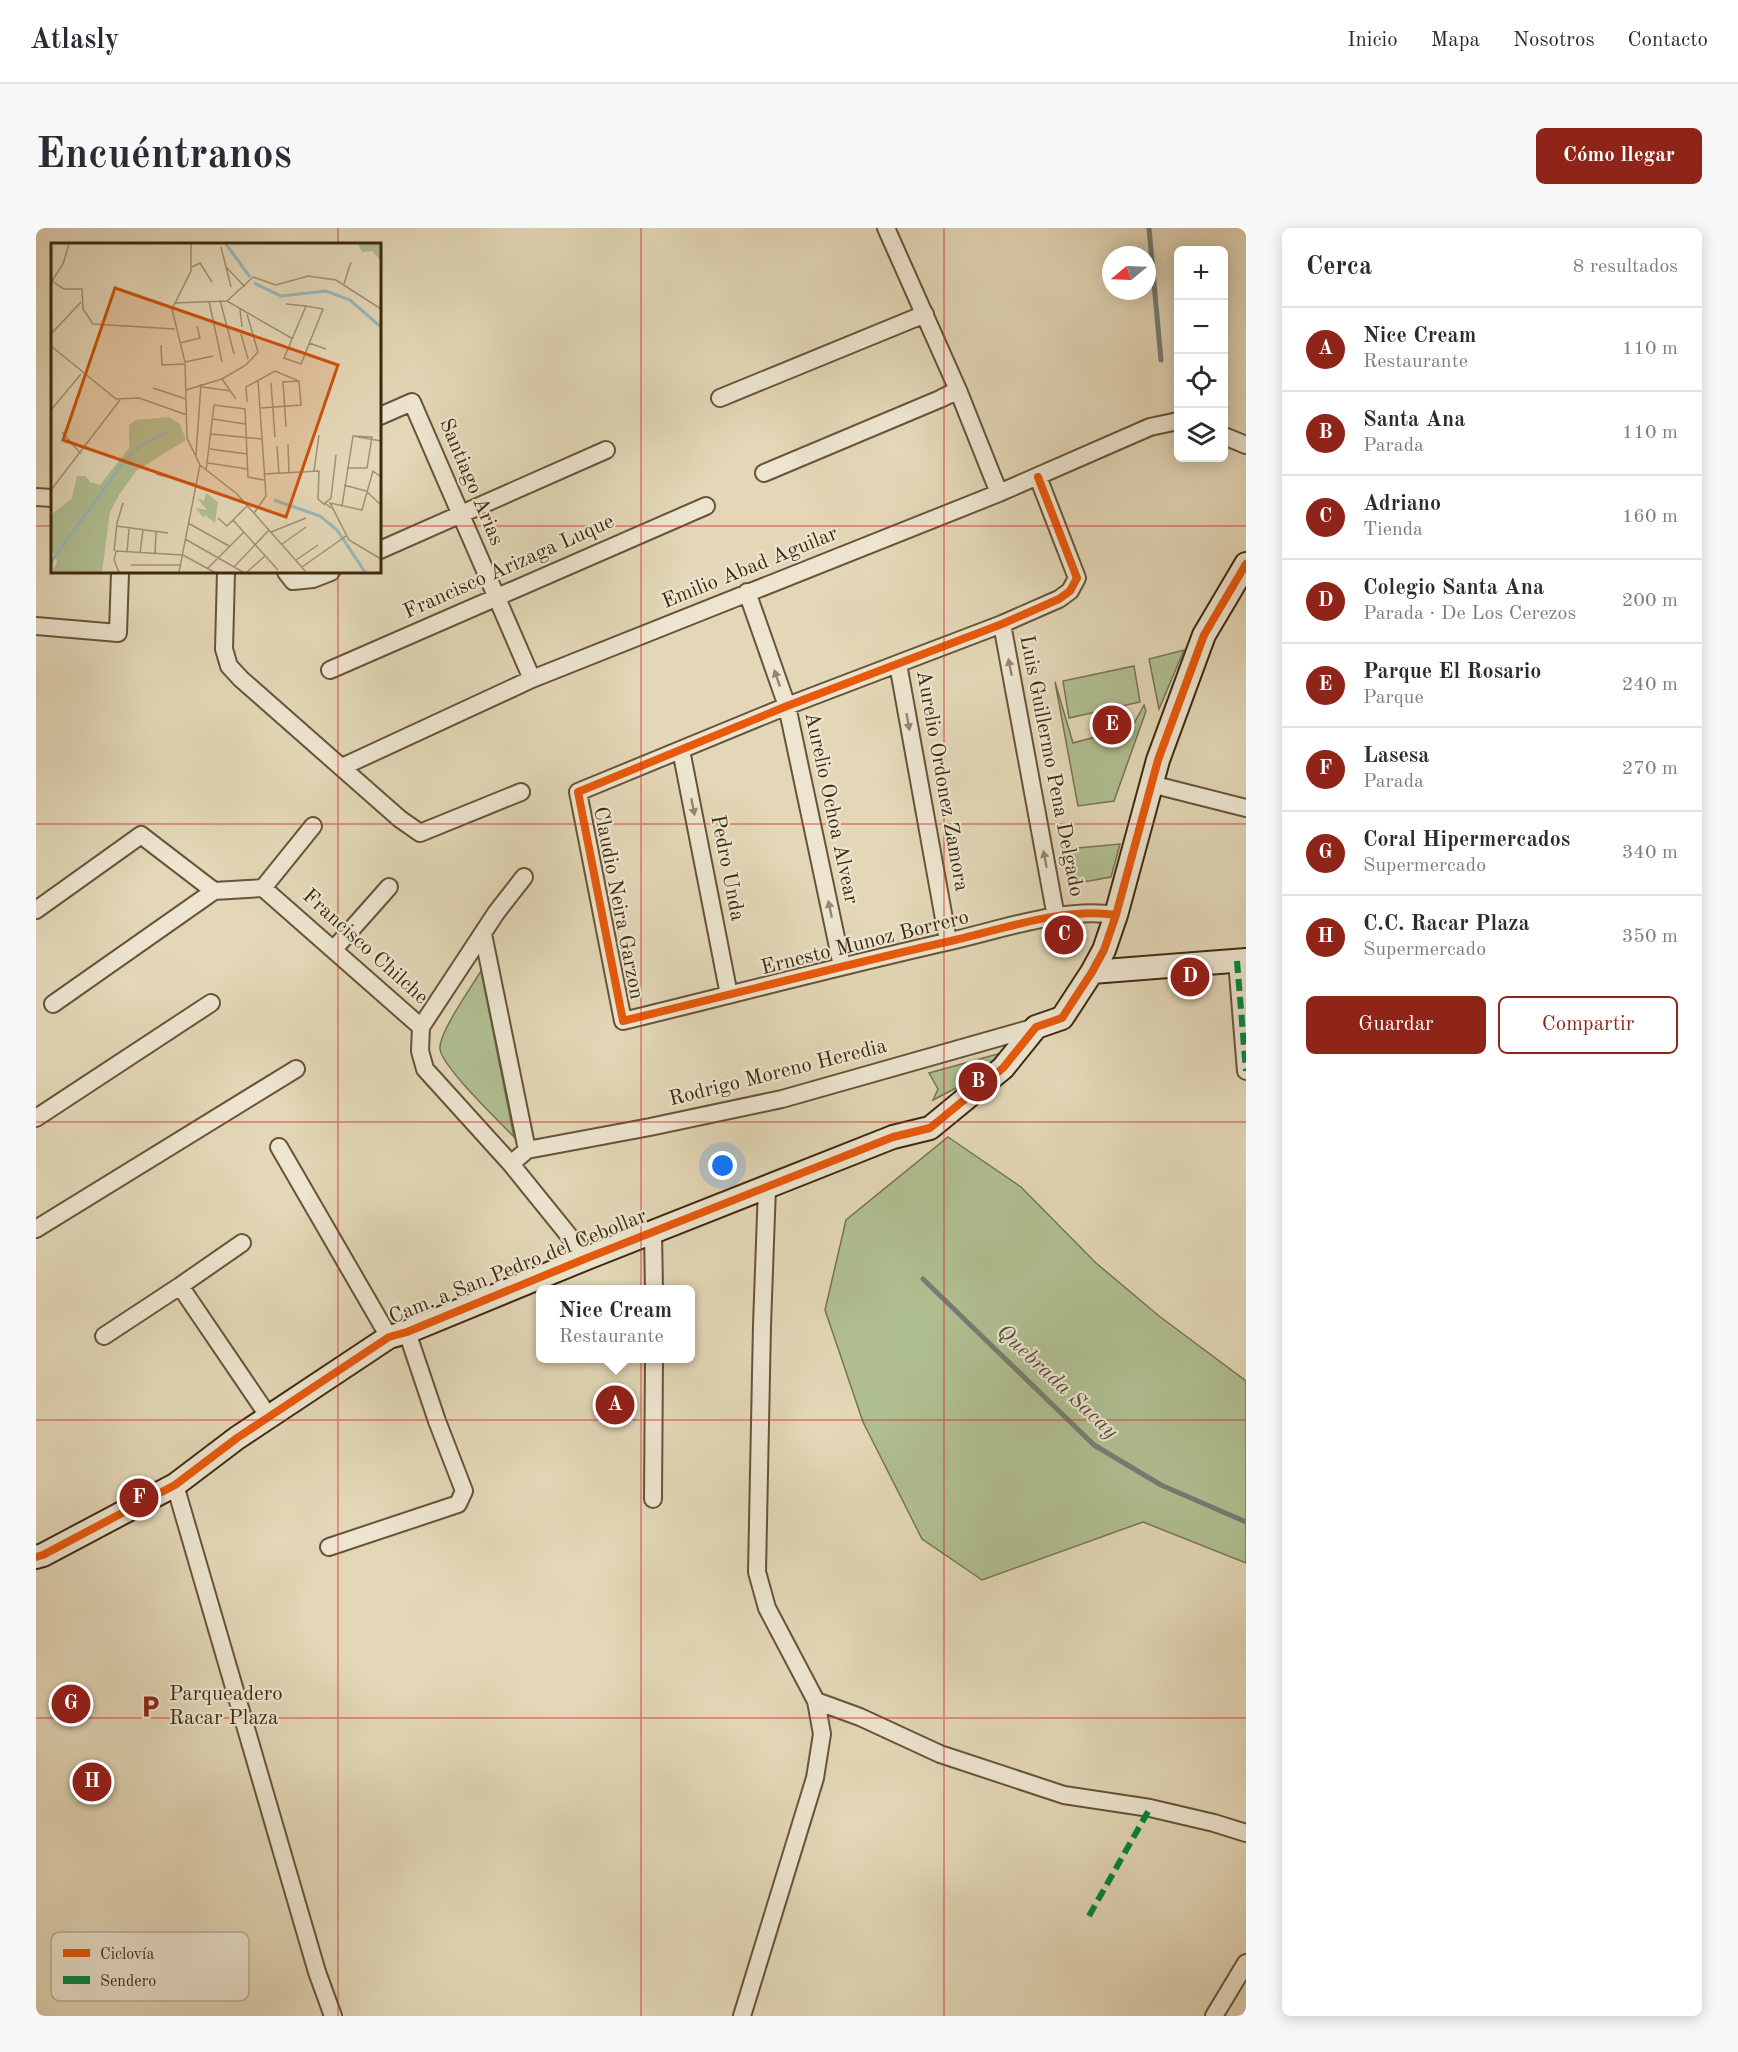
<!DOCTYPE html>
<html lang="es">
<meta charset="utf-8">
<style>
body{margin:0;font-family:"Old Standard TT",serif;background:#f7f7f7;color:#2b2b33}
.controls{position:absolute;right:18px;top:18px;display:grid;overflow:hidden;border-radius:9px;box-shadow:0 3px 15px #0003}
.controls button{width:54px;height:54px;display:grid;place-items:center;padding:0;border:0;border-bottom:2px solid #e1e1e2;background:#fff;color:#2b2b33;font:30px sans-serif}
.compass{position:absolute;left:1066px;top:18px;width:54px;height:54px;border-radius:50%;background:#fff;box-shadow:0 3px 15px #0003;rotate:251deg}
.you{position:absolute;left:687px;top:938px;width:21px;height:21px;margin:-15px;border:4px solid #fff;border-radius:50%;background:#1a73e8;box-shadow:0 0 0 9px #1a73e833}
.badge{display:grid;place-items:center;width:39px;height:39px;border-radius:50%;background:#8f2418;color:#fff;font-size:20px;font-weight:700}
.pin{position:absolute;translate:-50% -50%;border:3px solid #fff;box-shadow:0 2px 6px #0006}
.popup{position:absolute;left:500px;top:1057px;width:159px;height:78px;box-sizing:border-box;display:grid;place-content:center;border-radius:9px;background:#fff;filter:drop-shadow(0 2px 4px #0005);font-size:20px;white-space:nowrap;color:#7c7c81}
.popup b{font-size:22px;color:#2b2b33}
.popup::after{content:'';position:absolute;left:50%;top:100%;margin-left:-12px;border:12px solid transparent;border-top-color:#fff}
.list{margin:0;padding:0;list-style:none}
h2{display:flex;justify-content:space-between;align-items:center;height:78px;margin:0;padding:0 24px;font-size:26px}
h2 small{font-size:20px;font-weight:400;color:#7c7c81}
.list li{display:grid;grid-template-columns:39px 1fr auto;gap:18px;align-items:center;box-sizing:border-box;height:84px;padding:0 24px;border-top:2px solid #e1e1e2}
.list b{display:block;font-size:22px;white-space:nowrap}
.list p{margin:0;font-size:20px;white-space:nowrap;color:#7c7c81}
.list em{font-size:20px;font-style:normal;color:#7c7c81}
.actions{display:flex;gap:12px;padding:18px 24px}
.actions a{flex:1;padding:14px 0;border:2px solid #8f2418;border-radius:9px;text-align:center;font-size:21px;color:#8f2418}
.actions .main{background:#8f2418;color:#fff}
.icon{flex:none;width:33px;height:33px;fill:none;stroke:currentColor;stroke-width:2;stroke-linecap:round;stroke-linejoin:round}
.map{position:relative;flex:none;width:1210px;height:1788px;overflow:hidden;border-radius:9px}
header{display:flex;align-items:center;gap:36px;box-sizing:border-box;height:84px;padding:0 30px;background:#fff;border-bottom:2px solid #e1e1e2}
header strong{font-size:28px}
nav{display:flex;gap:33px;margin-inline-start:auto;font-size:21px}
.intro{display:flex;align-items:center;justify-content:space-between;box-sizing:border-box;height:144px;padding:0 36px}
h1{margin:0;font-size:42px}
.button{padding:15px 27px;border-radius:9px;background:#8f2418;color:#fff;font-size:21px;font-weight:700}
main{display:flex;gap:36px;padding:0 36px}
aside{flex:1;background:#fff;border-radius:9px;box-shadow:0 3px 15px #0003}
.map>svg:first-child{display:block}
</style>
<header>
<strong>Atlasly</strong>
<nav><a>Inicio</a><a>Mapa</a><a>Nosotros</a><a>Contacto</a></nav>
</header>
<div class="intro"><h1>Encuéntranos</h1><a class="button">Cómo llegar</a></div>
<main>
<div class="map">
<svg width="1210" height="1788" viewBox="0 0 1210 1788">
<rect width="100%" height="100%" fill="#e3d7b7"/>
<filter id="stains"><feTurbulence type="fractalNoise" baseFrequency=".00333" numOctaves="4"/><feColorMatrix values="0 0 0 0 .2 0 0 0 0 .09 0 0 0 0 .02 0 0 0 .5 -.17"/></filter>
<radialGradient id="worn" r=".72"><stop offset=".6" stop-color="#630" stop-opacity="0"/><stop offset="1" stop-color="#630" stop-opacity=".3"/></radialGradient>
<path fill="#b0bf91" stroke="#777450" stroke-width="1.5" d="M1148,422L1123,481L1113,431Z
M1098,438L1104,474L1033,490L1027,453Z
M1019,454L1037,515L1096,499L1108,477L1110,483L1078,573L1042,578Z
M1084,616L1075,649L1042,655L1033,644L1031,621Z
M445,743L478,909C464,894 406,839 404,821C402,806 436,758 445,743Z
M969,824L920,860L897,872L902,861L893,845Z
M912,909L985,959L1060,1035L1123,1088L1210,1153V1335L1107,1294L946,1352L886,1311L827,1194L789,1082L810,992Z"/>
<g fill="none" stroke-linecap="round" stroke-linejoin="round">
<path stroke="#757e75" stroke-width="5" d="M1113,0L1125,132
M887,1051L1058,1217L1125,1257L1210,1294"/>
<defs>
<path id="street" d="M850,0L922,162L963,265
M684,170L889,86
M344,188L376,174L496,451
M1188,208L1210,217
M728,245L904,171L922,162
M1002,249L1041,350L1034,363L1023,371L966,396L751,478L542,564L587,793C698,766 808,737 919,712C970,700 1029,679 1080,687
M0,269L16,270
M344,322L570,222
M190,344L188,421L193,438L205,451L364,591L384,605L485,564
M250,344L257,353L277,351L295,344
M711,364L751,478L806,738
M966,396L1020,689
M0,398L82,405L84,344
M862,436L912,713
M294,442L670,278
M645,522L693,767
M306,539L496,451L963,265L1114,199L1142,193
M1115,556L1210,580
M227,660L277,598
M0,682L105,607L178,663L227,660L385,799L384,823L389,841L475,936L551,1030
M447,706L491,922
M298,721L353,659
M1201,733L1210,843
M17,776L178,663
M385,799L460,685L488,649
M0,890L175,775
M243,919L353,1109
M475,936L491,922L614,899L746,871L1000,799
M0,1001L260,841
M617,1004L618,1062
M144,1058L206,1015
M68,1108L144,1058L233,1189
M139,1257L281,1744L297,1788
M617,1271L618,1130
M293,1319L422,1276L428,1263L401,1193L371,1104
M780,1473L824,1489L904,1526L1028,1567L1114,1580L1178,1595L1210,1605
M706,1788L779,1550L786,1506L780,1473L731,1380L721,1344L726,1097L731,959
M1178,1788L1210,1735"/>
<path id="secondary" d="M1056,744L1210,732
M0,1329L7,1327L139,1257L201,1210L353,1109L371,1104L551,1030L857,909L894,900L967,840L1000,799L1026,790L1056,744L1068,722L1080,687L1122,532L1168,407L1210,336"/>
</defs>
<use href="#street" stroke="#675438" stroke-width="20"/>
<use href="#secondary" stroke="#3e290e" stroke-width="26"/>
<use href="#street" stroke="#ede5d0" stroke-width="16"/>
<use href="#secondary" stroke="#ede5d0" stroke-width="22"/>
<path stroke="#00873e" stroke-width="6" stroke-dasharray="12 6" stroke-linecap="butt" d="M1201,733L1210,843
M1053,1688L1114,1580"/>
<defs>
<path id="cycleway" d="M1002,249L1041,350L1034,363L1023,371L966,396L751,478L542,564L587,793C698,766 808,737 919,712C970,700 1029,679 1080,687
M0,1329L7,1327L139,1257L201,1210L353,1109L371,1104L551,1030L857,909L894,900L967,840L1000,799L1026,790L1056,744L1068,722L1080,687L1122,532L1168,407L1210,336"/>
</defs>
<use href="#cycleway" stroke="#ede5d0" stroke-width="11"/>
<use href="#cycleway" stroke="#e8590c" stroke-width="8"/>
</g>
<defs><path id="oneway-solid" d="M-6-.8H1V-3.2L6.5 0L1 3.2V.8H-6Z" transform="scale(1.5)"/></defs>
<g fill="#96876f">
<use href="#oneway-solid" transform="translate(974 439) rotate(-101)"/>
<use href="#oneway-solid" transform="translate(741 450) rotate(-109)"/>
<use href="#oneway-solid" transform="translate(872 494) rotate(80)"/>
<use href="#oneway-solid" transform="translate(657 579) rotate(79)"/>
<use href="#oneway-solid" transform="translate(1009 631) rotate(-101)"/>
<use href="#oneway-solid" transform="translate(794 681) rotate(-102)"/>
</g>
<path fill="none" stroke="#d62828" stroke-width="1.5" stroke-opacity="0.55" d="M302,0V16M605,0V1788M908,0V1788M0,298H16M344,298H1210M302,344V1788M0,596H1210M0,894H1210M0,1192H1210M0,1490H1210"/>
<defs>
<symbol id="parking-bare" viewBox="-9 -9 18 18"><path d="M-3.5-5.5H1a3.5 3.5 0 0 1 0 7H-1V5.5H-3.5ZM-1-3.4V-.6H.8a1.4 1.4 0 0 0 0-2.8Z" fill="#8f2418" stroke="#ede5d0" stroke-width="2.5" paint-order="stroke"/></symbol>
</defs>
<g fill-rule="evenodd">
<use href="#parking-bare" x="98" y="1462" width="33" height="33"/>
</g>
<g text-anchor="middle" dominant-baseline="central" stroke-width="4.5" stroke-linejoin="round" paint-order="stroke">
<g font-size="21" fill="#3e290e" stroke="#ede5d0">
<text transform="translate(435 254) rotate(67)">Santiago Arias</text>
<text transform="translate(473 339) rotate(-24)">Francisco Arizaga Luque</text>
<text transform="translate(714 340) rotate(-22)">Emilio Abad Aguilar</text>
<text transform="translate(1015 538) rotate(79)">Luis Guillermo Pena Delgado</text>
<text transform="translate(906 553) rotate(80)">Aurelio Ordonez Zamora</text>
<text transform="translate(795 580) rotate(78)">Aurelio Ochoa Alvear</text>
<text transform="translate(691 640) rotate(79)">Pedro Unda</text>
<text transform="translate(582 675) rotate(79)">Claudio Neira Garzon</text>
<text transform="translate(829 715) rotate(-14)">Ernesto Munoz Borrero</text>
<text transform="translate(329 719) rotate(42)">Francisco Chilche</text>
<text transform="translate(742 845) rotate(-14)">Rodrigo Moreno Heredia</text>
<text transform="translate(482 1039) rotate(-22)">Cam. a San Pedro del Cebollar</text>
</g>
<g font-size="21" fill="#3e290e" stroke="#ede5d0" text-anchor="start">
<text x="133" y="1466">Parqueadero<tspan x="133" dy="24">Racar Plaza</tspan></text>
</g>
<g font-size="22" font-style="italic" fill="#554c39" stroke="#ede5d0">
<text transform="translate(1021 1154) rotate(43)">Quebrada Sacay</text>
</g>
</g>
<g transform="translate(15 15)">
<rect width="330" height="330" fill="#e3d7b7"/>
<path d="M307,1H330V18L321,8L311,9ZM118,174L129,181L135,197L85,228L68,252L59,269L51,329H1L6,319L0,305V272L21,255L26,233H35L39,239L49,242L78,205V182L85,177ZM155,250L167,259L164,280L154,272L152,275L145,265L156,267L146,255L153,258Z" fill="#b0bf91"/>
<path fill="none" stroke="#99b7b9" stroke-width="3" d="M175,1L199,34M203,40L230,53L275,48L299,57L330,84M223,257L269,273L286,287L314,329M0,319L74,217L90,202L118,188"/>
<path fill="none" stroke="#a19173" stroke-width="1.5" d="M18,1L12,21L1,38L13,46H31L32,66L42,81L124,86M140,1V28L121,66L134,119L136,195L149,222L186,251L255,329M170,4L180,44M141,24L149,20L161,39M175,24L194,44M293,41L300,19M169,57L183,111M158,58L171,119M176,58L202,34L225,42L257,33L285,37L330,66M123,60L176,58L242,96M235,61L255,63L272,66L250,121L233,115L255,63M189,66L191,84M0,91L30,59M190,91L197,116M129,100L149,95L146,83M258,100L275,106M110,102L111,122L133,121M0,103L65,156L88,155L136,172M134,119L162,113M171,136L185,156M220,140L224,194M151,144L180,148M102,145L135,156M135,147L171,136L195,122L207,109L196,71M196,159L195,144L224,128L248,138L250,162L210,165M0,167L30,131M162,176L194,181M235,184L232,139L248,138M11,189L30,211M160,191L211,196M302,193L330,198M237,201L238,230M226,203L228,231M159,206L196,211M145,212L150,141M157,220L196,226M296,225H316L321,194L301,193M155,228L163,162L194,166L197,234L213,237M263,228L268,192M105,231L144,241M213,231L268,228L267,256L274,262M330,234L322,228L311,267L279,260L298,297L330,316M293,242L315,248L330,262M0,247L69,157M291,263L302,193M280,265L274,260L280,255L285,212M203,270L215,253L207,137M167,275L176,283L196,263M182,277L227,327M137,280L178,303M65,283L117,290M220,289L255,275M134,296L192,329M231,301L255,284M63,308L66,280L72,260M76,309L78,286M89,310L92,287M104,311L105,289M245,317L267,302M80,322H129M183,324L218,287M251,324L295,293M157,325L193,289M68,329L63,317L65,308L132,312L163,329M128,329L149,222M196,329L214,313"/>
<path fill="#ce520c" fill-opacity="0.15" stroke="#ce520c" stroke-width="3" d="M64,45L287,122L235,274L12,197Z"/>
<rect width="330" height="330" fill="none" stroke="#3e290e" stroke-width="3"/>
</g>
<rect x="15" y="1704" width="198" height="69" rx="9" fill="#ede5d0" stroke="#b8ad96" stroke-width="1.5"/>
<rect x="27" y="1721" width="27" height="8" fill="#e8590c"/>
<rect x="27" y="1748" width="27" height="8" fill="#00873e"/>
<g font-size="16" fill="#3e290e">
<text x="64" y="1731">Ciclovía</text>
<text x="64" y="1758">Sendero</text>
</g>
<rect width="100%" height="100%" filter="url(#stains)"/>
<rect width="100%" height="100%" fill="url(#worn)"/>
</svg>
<div class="controls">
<button>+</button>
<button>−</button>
<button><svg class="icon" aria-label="locate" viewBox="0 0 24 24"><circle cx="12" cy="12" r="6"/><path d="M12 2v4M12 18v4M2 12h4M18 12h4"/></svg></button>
<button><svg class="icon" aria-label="layers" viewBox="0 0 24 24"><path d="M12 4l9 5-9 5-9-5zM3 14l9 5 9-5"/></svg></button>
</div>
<svg class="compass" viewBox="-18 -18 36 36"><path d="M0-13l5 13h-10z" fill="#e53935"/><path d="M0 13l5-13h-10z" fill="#7c7c81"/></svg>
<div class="you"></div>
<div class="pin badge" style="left:579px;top:1177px">A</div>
<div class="popup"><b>Nice Cream</b>Restaurante</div>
<div class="pin badge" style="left:942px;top:854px">B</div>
<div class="pin badge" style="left:1028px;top:707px">C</div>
<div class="pin badge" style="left:1154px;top:749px">D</div>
<div class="pin badge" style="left:1076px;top:497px">E</div>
<div class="pin badge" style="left:103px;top:1270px">F</div>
<div class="pin badge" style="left:35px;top:1476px">G</div>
<div class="pin badge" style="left:56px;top:1554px">H</div>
</div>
<aside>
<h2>Cerca<small>8 resultados</small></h2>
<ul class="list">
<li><span class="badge">A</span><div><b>Nice Cream</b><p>Restaurante</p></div><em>110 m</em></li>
<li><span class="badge">B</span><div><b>Santa Ana</b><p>Parada</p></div><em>110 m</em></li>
<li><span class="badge">C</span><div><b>Adriano</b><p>Tienda</p></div><em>160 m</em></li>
<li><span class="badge">D</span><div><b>Colegio Santa Ana</b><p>Parada · De Los Cerezos</p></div><em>200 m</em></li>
<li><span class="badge">E</span><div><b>Parque El Rosario</b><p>Parque</p></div><em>240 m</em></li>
<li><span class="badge">F</span><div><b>Lasesa</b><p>Parada</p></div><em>270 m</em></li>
<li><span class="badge">G</span><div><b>Coral Hipermercados</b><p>Supermercado</p></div><em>340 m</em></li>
<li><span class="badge">H</span><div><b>C.C. Racar Plaza</b><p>Supermercado</p></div><em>350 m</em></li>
</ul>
<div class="actions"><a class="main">Guardar</a><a>Compartir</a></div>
</aside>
</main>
